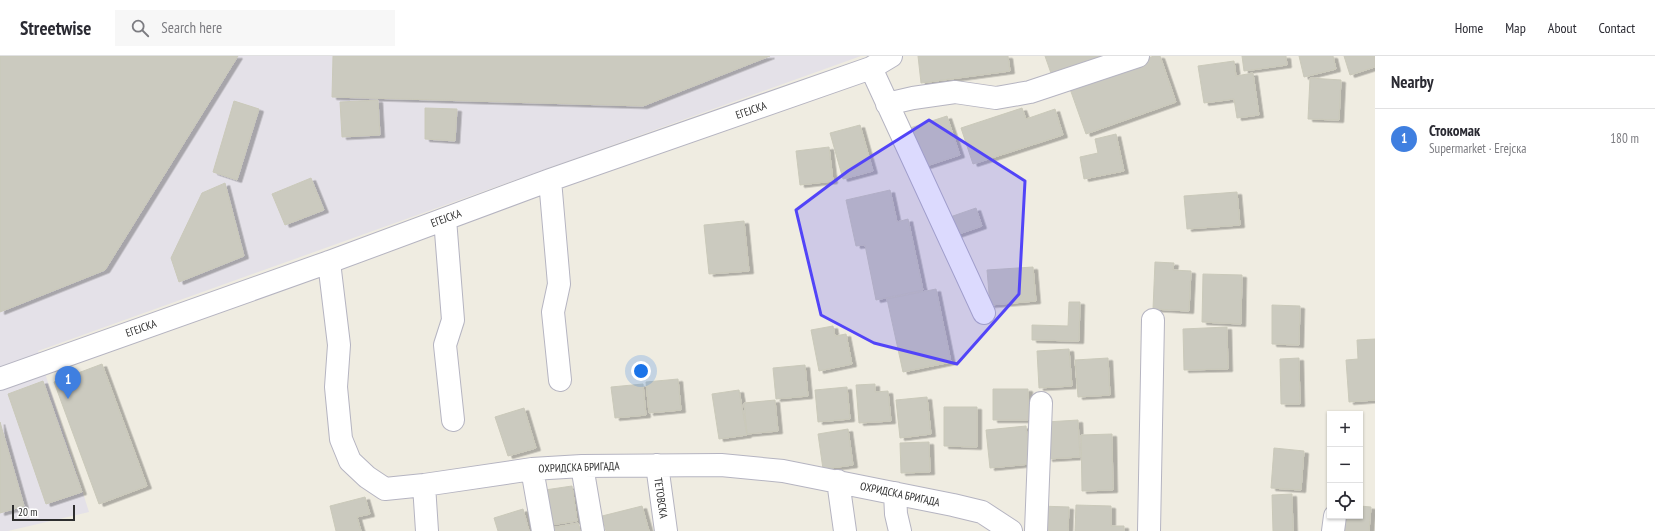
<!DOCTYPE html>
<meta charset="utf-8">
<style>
body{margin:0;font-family:"PT Sans Narrow",sans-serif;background:#f7f7f7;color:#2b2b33}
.controls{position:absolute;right:12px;bottom:12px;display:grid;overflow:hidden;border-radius:0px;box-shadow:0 1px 3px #0004}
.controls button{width:36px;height:36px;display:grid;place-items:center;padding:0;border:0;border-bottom:1px solid #e1e1e2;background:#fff;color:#2b2b33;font:20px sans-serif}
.scale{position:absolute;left:12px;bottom:10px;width:63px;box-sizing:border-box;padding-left:4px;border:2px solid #2e2e2e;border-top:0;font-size:11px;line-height:14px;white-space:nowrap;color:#2e2e2e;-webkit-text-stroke:3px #fff;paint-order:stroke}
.you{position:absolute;left:641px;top:315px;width:14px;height:14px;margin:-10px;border:3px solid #fff;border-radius:50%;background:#1a73e8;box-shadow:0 0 0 6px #1a73e833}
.badge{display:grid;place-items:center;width:26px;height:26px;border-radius:50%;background:#5244f8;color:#fff;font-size:13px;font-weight:700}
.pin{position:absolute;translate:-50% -33px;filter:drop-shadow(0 1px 2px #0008)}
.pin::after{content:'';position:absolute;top:21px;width:14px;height:12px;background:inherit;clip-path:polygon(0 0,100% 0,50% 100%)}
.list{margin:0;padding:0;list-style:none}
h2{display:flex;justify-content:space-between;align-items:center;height:52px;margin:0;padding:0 16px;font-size:17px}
h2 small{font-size:13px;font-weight:400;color:#7c7c81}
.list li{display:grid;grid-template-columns:26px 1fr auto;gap:12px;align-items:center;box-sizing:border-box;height:60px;padding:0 16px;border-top:1px solid #e1e1e2}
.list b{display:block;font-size:15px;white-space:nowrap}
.list p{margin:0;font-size:13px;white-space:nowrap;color:#7c7c81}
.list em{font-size:13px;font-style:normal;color:#7c7c81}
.icon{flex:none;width:22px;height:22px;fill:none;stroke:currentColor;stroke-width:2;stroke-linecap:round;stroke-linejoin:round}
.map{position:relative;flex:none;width:1375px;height:475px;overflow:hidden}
header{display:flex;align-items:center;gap:24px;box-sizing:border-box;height:56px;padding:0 20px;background:#fff;border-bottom:1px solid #e1e1e2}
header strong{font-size:19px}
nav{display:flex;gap:22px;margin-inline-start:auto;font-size:14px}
.search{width:280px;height:36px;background:#f7f7f7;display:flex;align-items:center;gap:10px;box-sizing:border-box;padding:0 14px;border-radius:0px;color:#7c7c81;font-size:15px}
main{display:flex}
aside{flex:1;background:#fff}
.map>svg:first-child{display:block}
</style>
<header>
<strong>Streetwise</strong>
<div class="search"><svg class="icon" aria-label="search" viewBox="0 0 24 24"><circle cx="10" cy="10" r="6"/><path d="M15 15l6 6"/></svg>Search here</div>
<nav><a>Home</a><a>Map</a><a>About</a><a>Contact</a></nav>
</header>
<main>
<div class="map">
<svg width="1375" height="475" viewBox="0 0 1375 475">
<defs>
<filter id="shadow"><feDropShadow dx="4.5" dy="2.5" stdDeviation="0" flood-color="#0004"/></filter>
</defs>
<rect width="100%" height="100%" fill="#efece1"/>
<path fill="#e4e1e8" d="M0,0H861L38,295L89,456L8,475H0Z"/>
<path fill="#cbcabf" stroke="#cac9ba" filter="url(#shadow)" d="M0,0H238L105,214L0,256Z
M333,0H770L643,50L332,41Z
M918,0H1008L1010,15L921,27Z
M1045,0H1107L1053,23Z
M1154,0H1160L1176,46L1086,78L1069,30Z
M1242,0H1286L1287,9L1244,15Z
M1299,0H1333L1336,13L1304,21Z
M1344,0H1375V11L1350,19Z
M1234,5L1236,20L1253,17L1259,59L1237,62L1234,43L1204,47L1198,10Z
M1310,22L1341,24L1339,64L1308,63Z
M378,44L380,79L342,81L340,46Z
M234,45L259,53L237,124L213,116Z
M425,52L457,53L455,85L425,83Z
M1022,52L1026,63L1055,53L1063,79L973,108L961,72Z
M947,60L960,99L923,111L910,72Z
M860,69L873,115L843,123L830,77Z
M1116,78L1124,115L1084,123L1080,101L1098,97L1095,83Z
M829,91L833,125L800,129L796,95Z
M311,122L324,154L285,169L272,138Z
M225,127L244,200L179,226L171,202L202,137Z
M890,134L897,166L908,163L923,234L876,244L865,189L856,190L846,144Z
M1237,136L1240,169L1187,173L1184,140Z
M976,152L982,170L956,179L950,161Z
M744,165L749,215L709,218L704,169Z
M1155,206L1174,207L1173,214L1191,215L1189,255L1153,253Z
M1033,211L1036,245L990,249L987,214Z
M1203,218L1242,219L1241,268L1202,266Z
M936,233L951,306L903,316L887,243Z
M1069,246H1080L1079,285L1032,284V269L1068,270Z
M1272,249L1300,250L1299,289L1272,288Z
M833,270L835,280L846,278L852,308L819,315L811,274Z
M1227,271L1228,313L1184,314L1183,273Z
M1375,283V344L1349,346L1346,304L1358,303L1357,284Z
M1069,293L1072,330L1039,332L1037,295Z
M1108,302L1110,339L1078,341L1075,304Z
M1299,302L1300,348H1281L1280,303Z
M102,308L147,430L99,448L54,326Z
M805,309L808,340L776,343L773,312Z
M678,323L681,354L649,357L646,326Z
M43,325L82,436L46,448L8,338Z
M643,328L646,359L615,362L611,331Z
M875,328V336L888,335L891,365L859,367L856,329Z
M847,331L850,363L818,366L815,334Z
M993,333H1028V364H993Z
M739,334L747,379L719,383L712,338Z
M927,341L931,378L900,382L896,344Z
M775,344L778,375L747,378L744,347Z
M944,351H977V391L944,390Z
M524,352L536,392L508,400L495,361Z
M1078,364L1080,401L1048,403L1046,366Z
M0,366L24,450L0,457Z
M1026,370L1030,408L990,412L986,374Z
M848,373L853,409L823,413L818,378Z
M1112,378L1113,434L1082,435L1081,379Z
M929,386L930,416L901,417L900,387Z
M1274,392L1304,395L1301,434L1271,432Z
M572,430L577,465L543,470L538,435Z
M1292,438L1293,475H1273L1272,439Z
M365,441L370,458L357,461L361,475H336L330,450Z
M1076,449L1111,450V470H1124V475H1075Z
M642,450L649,475H606L602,460Z
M1040,450L1069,451L1068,475H1039Z
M1360,450L1371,451L1369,475H1338L1339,460H1360Z
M523,453L529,475H498L494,462Z
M578,467L580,475H546V473Z"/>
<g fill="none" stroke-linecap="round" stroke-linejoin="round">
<defs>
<path id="minor" d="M871,12L984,257
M887,48L913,42L955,36L996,42L1030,36L1138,0
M550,124L559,228L553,256L560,324
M445,163L453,264L445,289L453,364
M329,206L339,289L336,331L341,383L350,405L367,421L385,433L424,429L532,413L582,410L721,409L783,415L953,449L982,456L1011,475
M0,323L329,206L550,124L871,12L891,0
M657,409L666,475
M582,410L593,475
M532,413L543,475
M838,425L845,475
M424,429L427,475
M895,437L896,458L900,475
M1036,475L1041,347
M1149,475L1153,264
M1333,475L1335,460"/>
</defs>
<use href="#minor" stroke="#b5b4c1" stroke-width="24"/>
<use href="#minor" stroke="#fff" stroke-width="22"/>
</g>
<path fill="#5244f8" fill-opacity="0.2" stroke="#5244f8" stroke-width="3" stroke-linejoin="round" d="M929,64L1025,125L1019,238L957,308L874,287L821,259L796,154L848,115Z"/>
<g text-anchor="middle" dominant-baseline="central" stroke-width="3" stroke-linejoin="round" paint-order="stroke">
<g font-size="11" fill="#2e2e2e" stroke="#fff">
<text transform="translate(751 54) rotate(-19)">ЕГЕЈСКА</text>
<text transform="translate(446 162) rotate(-20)">ЕГЕЈСКА</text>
<text transform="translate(141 272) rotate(-19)">ЕГЕЈСКА</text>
<text transform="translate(579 411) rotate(-2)">ОХРИДСКА БРИГАДА</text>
<text transform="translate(900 438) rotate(12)">ОХРИДСКА БРИГАДА</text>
<text transform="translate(661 442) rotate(82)">ТЕТОВСКА</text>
</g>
</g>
</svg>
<div class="controls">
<button>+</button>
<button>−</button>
<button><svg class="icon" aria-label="locate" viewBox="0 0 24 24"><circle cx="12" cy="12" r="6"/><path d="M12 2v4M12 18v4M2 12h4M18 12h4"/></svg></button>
</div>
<div class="scale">20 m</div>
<div class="you"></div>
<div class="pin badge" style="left:68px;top:343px;background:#3f7fe0">1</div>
</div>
<aside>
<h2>Nearby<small></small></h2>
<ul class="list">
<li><span class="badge" style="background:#3f7fe0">1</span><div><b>Стокомак</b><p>Supermarket · Егејска</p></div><em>180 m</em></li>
</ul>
</aside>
</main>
